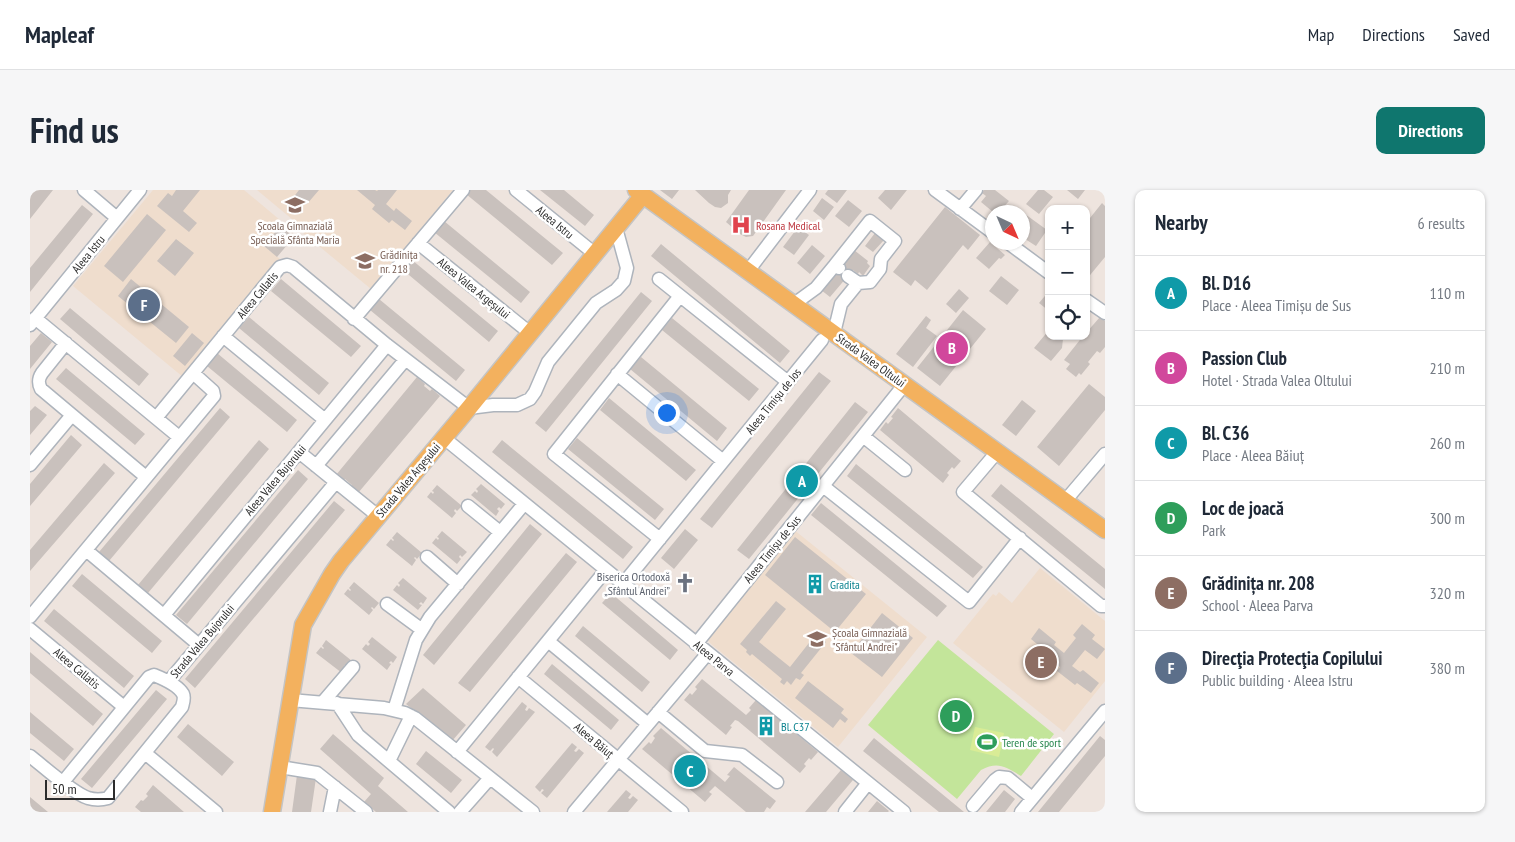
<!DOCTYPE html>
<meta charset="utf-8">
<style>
body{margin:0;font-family:"PT Sans Narrow",sans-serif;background:#f6f6f7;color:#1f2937}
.controls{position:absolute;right:15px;top:15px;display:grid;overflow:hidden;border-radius:10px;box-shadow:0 1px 4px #0004}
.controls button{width:45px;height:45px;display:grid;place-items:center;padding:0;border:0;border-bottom:1px solid #e0e1e3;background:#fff;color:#1f2937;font:25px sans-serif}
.compass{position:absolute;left:955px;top:15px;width:45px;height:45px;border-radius:50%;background:#fff;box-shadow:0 1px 4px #0004;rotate:136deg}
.scale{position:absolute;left:15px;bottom:12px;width:70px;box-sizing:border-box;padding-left:5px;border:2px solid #2c2c2c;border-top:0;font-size:14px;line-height:18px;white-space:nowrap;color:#2c2c2c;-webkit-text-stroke:4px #fff;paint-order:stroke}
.you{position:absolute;left:636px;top:222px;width:18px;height:18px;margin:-12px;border:4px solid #fff;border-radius:50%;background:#1a73e8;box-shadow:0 0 0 8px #1a73e833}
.badge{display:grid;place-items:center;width:32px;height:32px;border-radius:50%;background:#0f766e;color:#fff;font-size:16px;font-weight:700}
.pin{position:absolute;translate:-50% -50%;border:2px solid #fff;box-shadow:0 1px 5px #0006}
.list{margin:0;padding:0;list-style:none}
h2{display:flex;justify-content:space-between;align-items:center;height:65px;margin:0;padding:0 20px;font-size:21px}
h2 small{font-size:16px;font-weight:400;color:#747a83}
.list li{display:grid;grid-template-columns:32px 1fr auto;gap:15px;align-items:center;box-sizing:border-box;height:75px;padding:0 20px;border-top:1px solid #e0e1e3}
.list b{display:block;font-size:19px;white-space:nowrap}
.list p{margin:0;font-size:16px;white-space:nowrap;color:#747a83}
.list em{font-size:16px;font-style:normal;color:#747a83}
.icon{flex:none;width:28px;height:28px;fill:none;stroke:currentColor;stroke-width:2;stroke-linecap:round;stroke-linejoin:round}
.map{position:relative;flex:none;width:1075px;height:622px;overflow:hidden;border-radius:10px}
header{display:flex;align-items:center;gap:30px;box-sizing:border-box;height:70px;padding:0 25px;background:#fff;border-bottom:1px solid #e0e1e3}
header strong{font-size:24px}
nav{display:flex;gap:28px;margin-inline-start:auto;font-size:18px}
.intro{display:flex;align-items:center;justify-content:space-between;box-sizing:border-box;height:120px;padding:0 30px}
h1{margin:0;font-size:35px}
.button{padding:12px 22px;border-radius:10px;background:#0f766e;color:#fff;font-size:18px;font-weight:700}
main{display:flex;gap:30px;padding:0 30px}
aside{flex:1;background:#fff;border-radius:10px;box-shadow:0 1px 4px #0004}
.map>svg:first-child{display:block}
</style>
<header>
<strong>Mapleaf</strong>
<nav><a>Map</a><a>Directions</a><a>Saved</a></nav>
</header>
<div class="intro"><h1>Find us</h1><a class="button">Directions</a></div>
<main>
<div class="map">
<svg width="1075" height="622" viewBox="0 0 1075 622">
<rect width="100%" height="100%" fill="#eee4de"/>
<path fill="#efddcd" d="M123,0H214L250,30V36L234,56L250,69L153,187L43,96Z
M227,0H423L341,99L273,43L275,40Z
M763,339L897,447L808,557L681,454L678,450V447Z
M1010,378L1075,431V491L1034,542L923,453L963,404L966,406L969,402L982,413Z"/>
<path fill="#c3e59a" d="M908,450L1024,544L991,586C976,577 968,571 951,580L927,609L838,535Z"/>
<path fill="#d9ec96" d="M945,537L974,543L969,567L940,560Z"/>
<path fill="#c9c1bd" d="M4,0H23L0,29V4Z
M146,0H170L153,21L167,33L159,42L127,16L138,3L142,6Z
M269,0H289L277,14L275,13L271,16L262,9Z
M327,0H345L347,1L348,0H367L356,14L364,21L366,18L382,31L375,40L362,30L359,33L342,19L345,15Z
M440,0H456L533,63L522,75L436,4Z
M510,0H534L564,25L555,36Z
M630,0H649L642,9Z
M665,0H701L698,5V13L691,18L685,17L679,13Z
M719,0H756L723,46L716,47L710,44L696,32Z
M798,0H817L807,13L795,4Z
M855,0H877L861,20L848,8Z
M954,0H965L979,11L969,22H963L951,12L956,6L952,3Z
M1008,0H1014L1023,7L1009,24L996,14Z
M1037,0H1055L1048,9Z
M792,8L804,17L794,30L783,21Z
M818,10L832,21L819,37L805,26Z
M1072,13L1075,16V67L1056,90V33Z
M52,15L63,24L0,102V78Z
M915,17L950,45L938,60L933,55L897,100L885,90L881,96L863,82Z
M988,19L1017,40L1006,56L992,47V22H986Z
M117,24L136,40L93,92L74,76Z
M414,31L500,102L491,113L404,42Z
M250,36L264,47L247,67L234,56Z
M768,37L779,45L764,65L753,57Z
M845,43L854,50L843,62L835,56Z
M146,49L164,63L145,86L127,71Z
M960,52L975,65L971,69L969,68L959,79L946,68Z
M631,54L760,161L750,173L621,66Z
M782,55L795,66L780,84L767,73Z
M824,60L838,71L837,73L840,76L833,86L829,82L828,84L823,80L800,107L791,100Z
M382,70L468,141L459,152L373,80Z
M971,86L989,100L977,115L959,101Z
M101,89L159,137L146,153L88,106Z
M251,89L331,156L321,167L241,101Z
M929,99L939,108L926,123L916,114Z
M1019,101V121L1009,113Z
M611,102L622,111L516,242L505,233Z
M349,109L435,180L426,191L340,120Z
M40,118L119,184L109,196L30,129Z
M933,120L956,139L910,196L887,178Z
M896,126L901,130L896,138L907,146L883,177L866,164Z
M219,127L299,193L289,205L209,138Z
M1070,127L1075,131V157L1070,163L1067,161L1058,172L1060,174L1051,185L1049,183L1046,187L1036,179L1040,174L1034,170L1053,146H1056V143Z
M642,128L729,199L719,211L632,140Z
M1019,140V146H1030L1033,149L1032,158L1021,171L1004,158Z
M11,143L22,152L0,179V156Z
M162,143L174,153L155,176L143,166Z
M187,163L267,230L257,242L177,176Z
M611,167L697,238L687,251L600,179Z
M36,178L115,244L105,255L26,189Z
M789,182L801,191L682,338L670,329Z
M387,187L395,194L394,196L400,201L402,199L410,206L328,303L320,297L322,295L315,289L313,291L306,285Z
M1059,194L1075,207V220L1029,276L1007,257Z
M579,208L666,280L656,291L570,220Z
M992,210L1006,221L986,246L972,235Z
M825,212L838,222L719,369L707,360Z
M5,216L17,225L0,245V221Z
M190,218L200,227L79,371L69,362Z
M868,218L931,271L924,279L922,277L917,283L919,285L913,293L850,240L856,232L858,234L863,228L861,227Z
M41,245L52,255L0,316V294Z
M547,248L634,319L625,330L538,259Z
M229,250L239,259L118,403L108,395Z
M472,250L603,357L593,369L462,262Z
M74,273L85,283L0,381V360Z
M826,274L953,377L943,388L817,286Z
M268,280L278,289L157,434L146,425Z
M451,294L475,314L471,319L469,317L467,319L469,321L466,326L441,305L445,301L447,303L448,301L446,299Z
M971,294L1075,379V399L961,306Z
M407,295L432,316L427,321L425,319L424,321L426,323L422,328L397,307L401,302L403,304L404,302L402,301Z
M304,311L315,320L165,498L155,489Z
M791,313L917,416L907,427L781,325Z
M500,334L512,344L404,475L393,465Z
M655,339L668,350L644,379L631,368Z
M412,341L437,362L432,367L430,365L429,367L431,369L427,374L402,353L406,348L408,350L409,348L407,347Z
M367,342L392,363L387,369L385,367L384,368L386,370L382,376L356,355L361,349L363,351L364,350L362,348Z
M765,347L836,404L805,442L735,385Z
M536,363L547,372L440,502L428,493Z
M52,384L132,451L122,463L42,396Z
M373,388L397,408L393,414L391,412L389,414L392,415L388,420L363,400L367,395L369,397L370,395L368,393Z
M324,392L349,413L344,419L342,417L341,418L343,420L339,425L314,404L318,399L320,401L321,400L319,398Z
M581,403L648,460L640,470L572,413Z
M746,411L756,419L729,452L760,477L786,444L796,452L771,483L774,485L770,490L766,488L761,495L757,491L754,495L750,492L752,489L722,464L720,466L716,462L717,460L710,454Z
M24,419L104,486L94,498L14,431Z
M852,423L883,448L852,487L821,463Z
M1052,434L1065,445L1062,449L1075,459L1067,469L1055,460L1042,476L1050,482L1053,480L1069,493L1061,503L1047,493L1045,495L1027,481L1030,477L1011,462L1013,459L1001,449L1009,438L1026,452L1024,455L1034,463L1046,448L1043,445Z
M553,436L620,492L612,502L545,446Z
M342,447L367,467L363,473L361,471L359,473L361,474L357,480L332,459L336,454L338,456L340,454L338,452Z
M296,450L322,471L317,477L315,475L314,476L316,478L312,483L286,463L291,457L293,459L294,458L292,456Z
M0,462L73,524L63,536L0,483Z
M522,474L589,530L581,540L514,484Z
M672,489L716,525L721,520L719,518L726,510L788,562L781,570L779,568L774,574L776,576L770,583L708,531L705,530L700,536L702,537L696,545L654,510L660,503L662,505L667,499L665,497Z
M778,491L814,519L811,523L818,529L815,533L810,529L803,538L765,508Z
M393,498L436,535L422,551L376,514Z
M126,500L137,509L62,598L51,589Z
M492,512L497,516L495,520L497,521L499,518L505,522L467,567L462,562L464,559L463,558L460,561L455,557Z
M0,522L44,559L34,571L0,543Z
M158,534L204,572L192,586L147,547Z
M631,538L695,592L700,586L697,585L704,577L746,611L740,619L737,617L734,622H716L685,596L679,602L682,604L675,612L612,559L619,552L621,554L625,548L623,546Z
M303,544L354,588L348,596L378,622H346L334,612L341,604L290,559Z
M1070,546L1075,550V566L1029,622H1008Z
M844,548L934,622H909L833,561Z
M542,553L547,557L544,561L546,562L549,559L554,563L517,608L511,603L514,600L512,599L510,602L505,597Z
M396,561L432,590L421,603L386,574Z
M811,580L823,590L796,622H775Z
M267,585L286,588L281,622H262Z
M123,595L154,622H111L105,617L111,610L113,611L118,606L116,604Z
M596,600L601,604L598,608L600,609L603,606L608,610L598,622H577Z
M974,600L985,609L975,622H956Z
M0,607L18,622H0Z
M847,611L859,621L858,622H838Z"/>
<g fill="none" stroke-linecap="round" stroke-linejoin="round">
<defs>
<path id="minor" d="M54,0L87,28
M486,0L565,64
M905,0L962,42
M930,19L946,0
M977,52L1019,83
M388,53L500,143
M805,75L840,31L865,51L851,69L850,79L840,92L828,93
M718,81L780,0
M629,89L758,192
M1056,110L1075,123
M764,114L786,98L805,75L809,78
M5,128L149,247
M324,129L433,0
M0,135L110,0
M804,143L811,114L828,93L818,86
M193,146L295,230
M36,153L12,183C8,189 8,193 11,199L116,287
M587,184L693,271
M126,228L250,77L257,75L263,77L357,155L439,218L463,215H487L500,209L505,202L518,172L566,113L586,100L594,91L597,78L586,38
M833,246L875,280
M414,248L874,622
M269,262L348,326
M967,262L933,302L1071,416H1075
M0,275L42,225
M286,276L375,170
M793,296L939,412L990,348
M1035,311L1075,264
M438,316L470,342
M630,349L524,264L650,106
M56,360L169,455
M397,367L428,394
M593,394L792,150
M357,414L391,439
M134,425L357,155
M0,427L184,206L183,201L163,183
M0,439L94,517
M518,451L618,534
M666,454L874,195
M488,487L652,622
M139,491L306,292
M260,510L354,518L375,523L385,528L503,622
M293,512L323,477
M307,513L328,545L419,622
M364,520L386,450L400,427L494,314
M628,522L675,561L712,565L747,592
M427,562L576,380
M115,563L186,622
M0,566C14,577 43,603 58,608C65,610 71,610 78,608L152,517C153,513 155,508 153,504C148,495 134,489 124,485L119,487L33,592
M359,571L381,526
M250,577L287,583L336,622
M943,616L965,590L969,587L978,588L1002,608
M300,622L305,597
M430,622L460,588
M544,622L678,463
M815,622L838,593
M991,622L1075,521"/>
<path id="major" d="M606,0L1075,340
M242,622L273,435L302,384L311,371L439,218L613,5"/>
</defs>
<use href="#minor" stroke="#aeb4bc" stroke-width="15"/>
<use href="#major" stroke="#c4c4c4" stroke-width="19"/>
<use href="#minor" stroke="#fff" stroke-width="12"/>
<use href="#major" stroke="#f3b15e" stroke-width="16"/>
</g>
<defs>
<symbol id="school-bare" viewBox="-9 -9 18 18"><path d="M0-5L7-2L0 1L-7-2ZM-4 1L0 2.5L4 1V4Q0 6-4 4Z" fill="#8d6e63" stroke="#fff" stroke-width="2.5" paint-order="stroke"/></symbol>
<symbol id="hospital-bare" viewBox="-9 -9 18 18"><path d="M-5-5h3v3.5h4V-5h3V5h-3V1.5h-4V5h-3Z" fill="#e0444e" stroke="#fff" stroke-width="2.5" paint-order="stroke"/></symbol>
<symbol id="church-bare" viewBox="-9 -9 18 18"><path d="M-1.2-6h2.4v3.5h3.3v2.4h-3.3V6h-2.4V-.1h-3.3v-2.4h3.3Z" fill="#6b7280" stroke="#fff" stroke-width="2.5" paint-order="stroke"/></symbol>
<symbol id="building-bare" viewBox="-9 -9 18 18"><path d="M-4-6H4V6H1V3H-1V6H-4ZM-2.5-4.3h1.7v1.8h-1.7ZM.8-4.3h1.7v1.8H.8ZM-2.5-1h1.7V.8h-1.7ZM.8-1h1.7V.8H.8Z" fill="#0f9aa8" stroke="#fff" stroke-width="2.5" paint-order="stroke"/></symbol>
<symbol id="stadium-bare" viewBox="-9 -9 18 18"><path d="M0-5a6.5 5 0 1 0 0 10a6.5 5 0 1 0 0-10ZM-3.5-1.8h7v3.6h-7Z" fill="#2e9e5b" stroke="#fff" stroke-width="2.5" paint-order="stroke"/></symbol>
</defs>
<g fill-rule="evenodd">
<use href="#school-bare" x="251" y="1" width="28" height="28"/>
<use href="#hospital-bare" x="697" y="21" width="28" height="28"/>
<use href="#school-bare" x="321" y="57" width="28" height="28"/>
<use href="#church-bare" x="641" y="379" width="28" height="28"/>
<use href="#building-bare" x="771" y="380" width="28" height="28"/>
<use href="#school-bare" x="773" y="435" width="28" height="28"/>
<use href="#building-bare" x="722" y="522" width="28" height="28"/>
<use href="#stadium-bare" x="943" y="538" width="28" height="28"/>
</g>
<g text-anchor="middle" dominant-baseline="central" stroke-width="5" stroke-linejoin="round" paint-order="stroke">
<g font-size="12" fill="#2c2c2c" stroke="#fff">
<text transform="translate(525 32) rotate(39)">Aleea Istru</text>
<text transform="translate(58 64) rotate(-51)">Aleea Istru</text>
<text transform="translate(444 98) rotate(39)">Aleea Valea Argeșului</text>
<text transform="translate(227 105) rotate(-50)">Aleea Callatis</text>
<text transform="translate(841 170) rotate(36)">Strada Valea Oltului</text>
<text transform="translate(743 211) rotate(-51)">Aleea Timișu de Jos</text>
<text transform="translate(245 290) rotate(-50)">Aleea Valea Bujorului</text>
<text transform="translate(378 290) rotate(-50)">Strada Valea Argeșului</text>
<text transform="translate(742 359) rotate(-51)">Aleea Timișu de Sus</text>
<text transform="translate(172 451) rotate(-50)">Strada Valea Bujorului</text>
<text transform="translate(684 468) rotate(39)">Aleea Parva</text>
<text transform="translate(47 478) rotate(40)">Aleea Callatis</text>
<text transform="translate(564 550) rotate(40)">Aleea Băiuț</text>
</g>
<g font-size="12" fill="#785e54" stroke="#fff" text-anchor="start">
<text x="265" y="35" text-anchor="middle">Școala Gimnazială<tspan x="265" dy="14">Specială Sfânta Maria</tspan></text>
<text x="350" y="64">Grădinița<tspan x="350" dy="14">nr. 218</tspan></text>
<text x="802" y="442">Școala Gimnazială<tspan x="802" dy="14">"Sfântul Andrei"</tspan></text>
</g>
<g font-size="12" fill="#be3a42" stroke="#fff" text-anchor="start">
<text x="726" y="35">Rosana Medical</text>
</g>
<g font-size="12" fill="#5b616d" stroke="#fff" text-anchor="end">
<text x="640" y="386">Biserica Ortodoxă<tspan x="640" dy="14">„Sfântul Andrei”</tspan></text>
</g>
<g font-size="12" fill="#0d838f" stroke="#fff" text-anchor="start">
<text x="800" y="394">Gradita</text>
<text x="751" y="536">Bl. C37</text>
</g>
<g font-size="12" fill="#27864d" stroke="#fff" text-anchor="start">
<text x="972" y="552">Teren de sport</text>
</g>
</g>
</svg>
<div class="controls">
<button>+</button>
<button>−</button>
<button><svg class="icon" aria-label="locate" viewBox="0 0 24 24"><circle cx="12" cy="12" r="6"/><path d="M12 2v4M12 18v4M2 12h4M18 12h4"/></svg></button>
</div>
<svg class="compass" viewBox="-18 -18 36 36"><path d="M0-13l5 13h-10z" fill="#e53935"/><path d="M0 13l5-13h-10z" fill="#747a83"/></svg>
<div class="scale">50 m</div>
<div class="you"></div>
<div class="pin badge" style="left:772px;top:291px;background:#0f9aa8">A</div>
<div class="pin badge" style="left:922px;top:158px;background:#d1479c">B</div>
<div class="pin badge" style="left:660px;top:581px;background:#0f9aa8">C</div>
<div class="pin badge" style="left:926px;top:526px;background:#2e9e5b">D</div>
<div class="pin badge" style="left:1011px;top:472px;background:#8d6e63">E</div>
<div class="pin badge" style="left:114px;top:115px;background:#5c6f8a">F</div>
</div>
<aside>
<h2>Nearby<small>6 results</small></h2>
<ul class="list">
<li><span class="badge" style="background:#0f9aa8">A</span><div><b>Bl. D16</b><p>Place · Aleea Timișu de Sus</p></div><em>110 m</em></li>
<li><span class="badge" style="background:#d1479c">B</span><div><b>Passion Club</b><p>Hotel · Strada Valea Oltului</p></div><em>210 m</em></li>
<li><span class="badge" style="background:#0f9aa8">C</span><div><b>Bl. C36</b><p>Place · Aleea Băiuț</p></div><em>260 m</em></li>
<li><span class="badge" style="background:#2e9e5b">D</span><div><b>Loc de joacă</b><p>Park</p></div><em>300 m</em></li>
<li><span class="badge" style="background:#8d6e63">E</span><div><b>Grădinița nr. 208</b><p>School · Aleea Parva</p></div><em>320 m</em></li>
<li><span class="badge" style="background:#5c6f8a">F</span><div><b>Direcţia Protecţia Copilului</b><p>Public building · Aleea Istru</p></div><em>380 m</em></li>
</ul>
</aside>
</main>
